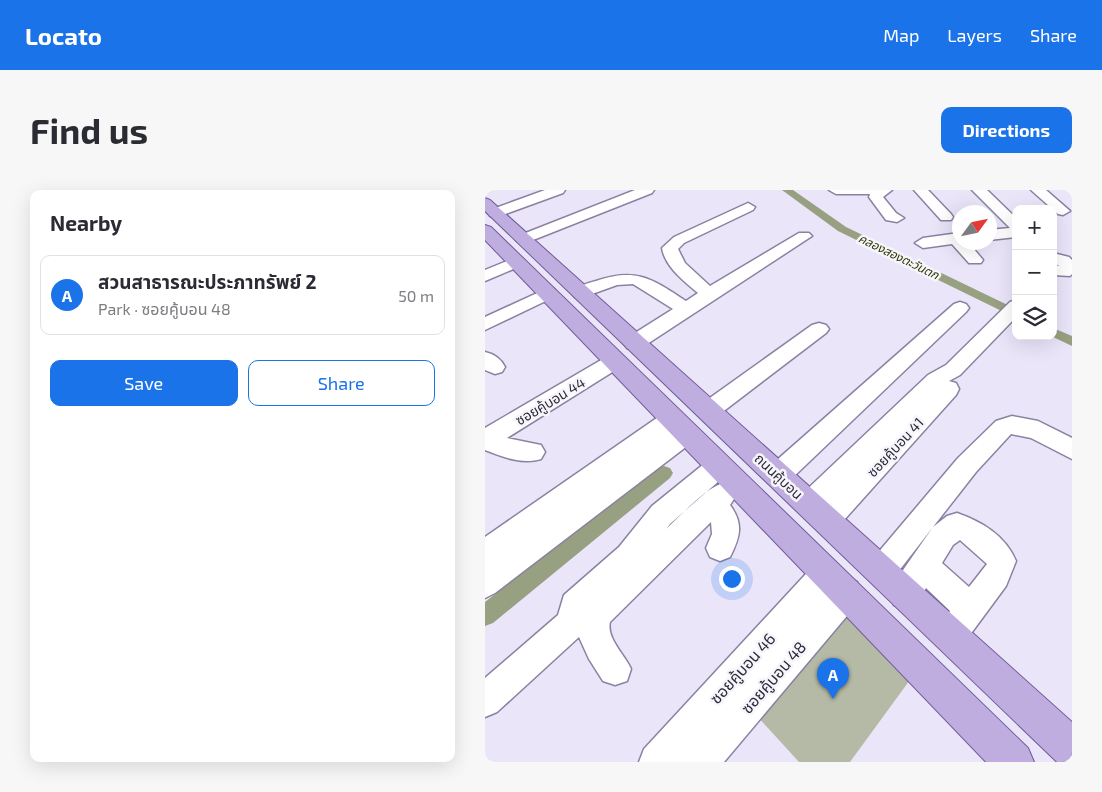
<!DOCTYPE html>
<meta charset="utf-8">
<style>
body{margin:0;font-family:"Exo 2","Noto Sans Thai",sans-serif;background:#f7f7f7;color:#2b2b33}
.controls{position:absolute;right:15px;top:15px;display:grid;overflow:hidden;border-radius:10px;box-shadow:0 5px 20px #0002}
.controls button{width:45px;height:45px;display:grid;place-items:center;padding:0;border:0;border-bottom:1px solid #e1e1e2;background:#fff;color:#2b2b33;font:25px sans-serif}
.compass{position:absolute;left:467px;top:15px;width:45px;height:45px;border-radius:50%;background:#fff;box-shadow:0 5px 20px #0002;rotate:57deg}
.you{position:absolute;left:246px;top:388px;width:18px;height:18px;margin:-12px;border:4px solid #fff;border-radius:50%;background:#1a73e8;box-shadow:0 0 0 8px #1a73e833}
.badge{display:grid;place-items:center;width:32px;height:32px;border-radius:50%;background:#1a73e8;color:#fff;font-size:16px;font-weight:700}
.pin{position:absolute;translate:-50% -41px;filter:drop-shadow(0 1px 2px #0008)}
.pin::after{content:'';position:absolute;top:26px;width:18px;height:15px;background:inherit;clip-path:polygon(0 0,100% 0,50% 100%)}
.list{margin:0;padding:0;list-style:none}
h2{display:flex;justify-content:space-between;align-items:center;height:65px;margin:0;padding:0 20px;font-size:21px}
h2 small{font-size:16px;font-weight:400;color:#7c7c81}
.list li{display:grid;grid-template-columns:32px 1fr auto;gap:15px;align-items:center;box-sizing:border-box;height:80px;margin:0 10px 10px;padding:0 10px;border:1px solid #e1e1e2;border-radius:10px}
.list b{display:block;font-size:19px;white-space:nowrap}
.list p{margin:0;font-size:16px;white-space:nowrap;color:#7c7c81}
.list em{font-size:16px;font-style:normal;color:#7c7c81}
.actions{display:flex;gap:10px;padding:15px 20px}
.actions a{flex:1;padding:11px 0;border:1px solid #1a73e8;border-radius:10px;text-align:center;font-size:18px;color:#1a73e8}
.actions .main{background:#1a73e8;color:#fff}
.icon{flex:none;width:28px;height:28px;fill:none;stroke:currentColor;stroke-width:2;stroke-linecap:round;stroke-linejoin:round}
.map{position:relative;flex:none;width:587px;height:572px;overflow:hidden;border-radius:10px}
header{display:flex;align-items:center;gap:30px;box-sizing:border-box;height:70px;padding:0 25px;background:#1a73e8;color:#fff}
header strong{font-size:24px}
nav{display:flex;gap:28px;margin-inline-start:auto;font-size:18px}
.intro{display:flex;align-items:center;justify-content:space-between;box-sizing:border-box;height:120px;padding:0 30px}
h1{margin:0;font-size:35px}
.button{padding:12px 22px;border-radius:10px;background:#1a73e8;color:#fff;font-size:18px;font-weight:700}
main{display:flex;gap:30px;padding:0 30px}
aside{flex:1;background:#fff;border-radius:10px;box-shadow:0 5px 20px #0002}
.map>svg:first-child{display:block}
</style>
<header>
<strong>Locato</strong>
<nav><a>Map</a><a>Layers</a><a>Share</a></nav>
</header>
<div class="intro"><h1>Find us</h1><a class="button">Directions</a></div>
<main>
<aside>
<h2>Nearby<small></small></h2>
<ul class="list">
<li><span class="badge">A</span><div><b>สวนสาธารณะประภาทรัพย์ 2</b><p>Park · ซอยคู้บอน 48</p></div><em>50 m</em></li>
</ul>
<div class="actions"><a class="main">Save</a><a>Share</a></div>
</aside>
<div class="map">
<svg width="587" height="572" viewBox="0 0 587 572">
<rect width="100%" height="100%" fill="#ebe5fa"/>
<path fill="#b4baa5" d="M367,418L430,483L365,572H314L271,525Z"/>
<g fill="none" stroke-linecap="round" stroke-linejoin="round">
<path fill="#97a080" fill-rule="evenodd" d="M297,0H308L361,37L531,119V128L353,41Z
M568,138L587,146V156L566,146H568Z
M179,276L185,278L188,283L185,288L8,433L0,436V412L173,278Z"/>
<defs>
<path id="minor" d="M60,0H80L78,3L15,26H5L3,23L5,20Z
M150,0H169L167,3L43,52H33L30,49L33,46Z
M344,0H407L398,7L411,23L419,28L412,32L401,30L384,7L385,4H351Z
M429,0H443L466,24L468,27L466,30H456Z
M487,0H502L531,28V47L504,50V40L525,38Z
M546,0H561L585,21L578,25L573,24Z
M263,13L270,17L268,20L199,53L193,59L200,73L225,96L314,43H324L327,46L156,158L149,160L142,158L139,153L142,148L188,119L148,94L132,95L96,108L90,107L87,103C92,96 103,93 111,91C152,77 167,89 201,111L213,103C199,91 180,77 177,58L189,47Z
M474,43V52H483L498,70L496,73H484L467,54L438,58L430,53L438,48Z
M568,63L584,67L587,70V84L585,86L568,85V75L575,76L568,73Z
M32,67L38,69L40,72L38,75L0,91V80Z
M63,98L69,99L72,103L69,107L0,140V127Z
M531,110V127L475,185L464,191L471,193L474,199L471,205L351,339L342,342L333,339L329,330L332,323L324,326L315,322L311,314L315,306L443,185L461,175L525,112Z
M475,112L481,114L484,118L481,122L302,293L293,296L284,293L281,285L284,277L469,114Z
M334,133L341,135L344,139L341,143L231,227L223,230L215,227L212,221L215,215L327,135Z
M0,162C9,164 16,169 20,177L17,182L10,184L0,180Z
M130,164L137,166L140,171L137,176L22,248L56,255L60,262L56,269C38,275 18,267 0,260V238L123,166Z
M187,220L195,223L198,229L195,235L185,243L202,234L210,236L214,243L210,250L10,403L0,408V347L179,223Z
M527,226L553,231L587,248V269L546,248L526,244L491,282L448,337L462,326L472,323C497,332 520,345 531,371L521,396L476,457L465,462L454,457L449,446L454,435L465,421L441,398L431,415L420,419L409,415L405,404L409,393L448,337L406,391L396,395L386,391L382,381L386,371L473,268L511,231ZM475,350L502,374L484,397L457,373L468,355Z
M234,266L243,269L246,276L243,283L185,334L181,339C199,323 217,300 240,292L249,295L253,303L245,315C259,334 255,347 245,367L235,371L225,367L221,358L227,344L226,332L125,432C121,448 140,465 146,479L142,491L130,495L118,491L104,469L94,447L12,522L0,527V488L73,425L79,405L134,357L167,316L225,269Z
M341,369L351,373L355,383L352,392L361,388L372,392L376,403L372,414L239,572H154L159,559L331,373Z"/>
<path id="major" d="M0,8L5,10L587,532V572H572L0,21Z
M0,35L6,37L543,558L549,572H501L0,50Z"/>
</defs>
<use href="#minor" stroke="#8b82a1" stroke-width="3"/>
<use href="#major" stroke="#715c98" stroke-width="2"/>
<use href="#minor" fill="#fff" fill-rule="evenodd"/>
<use href="#major" fill="#bfade0" fill-rule="evenodd"/>
</g>
<g text-anchor="middle" dominant-baseline="central" stroke-width="5" stroke-linejoin="round" paint-order="stroke">
<g font-size="12" font-style="italic" fill="#2e3700" stroke="#f7f5fc">
<text transform="translate(414 66) rotate(26)">คลองสองตะวันตก</text>
</g>
<g font-size="14" fill="#2e2a37" stroke="#f7f5fc">
<text transform="translate(65 211) rotate(-31)">ซอยคู้บอน 44</text>
<text transform="translate(410 257) rotate(-47)">ซอยคู้บอน 41</text>
<text transform="translate(294 286) rotate(43)">ถนนคู้บอน</text>
</g>
<g font-size="16" fill="#2e2a37" stroke="#f7f5fc">
<text transform="translate(257 478) rotate(-48)">ซอยคู้บอน 46</text>
<text transform="translate(288 487) rotate(-49)">ซอยคู้บอน 48</text>
</g>
</g>
</svg>
<div class="controls">
<button>+</button>
<button>−</button>
<button><svg class="icon" aria-label="layers" viewBox="0 0 24 24"><path d="M12 4l9 5-9 5-9-5zM3 14l9 5 9-5"/></svg></button>
</div>
<svg class="compass" viewBox="-18 -18 36 36"><path d="M0-13l5 13h-10z" fill="#e53935"/><path d="M0 13l5-13h-10z" fill="#7c7c81"/></svg>
<div class="you"></div>
<div class="pin badge" style="left:348px;top:509px">A</div>
</div>
</main>
